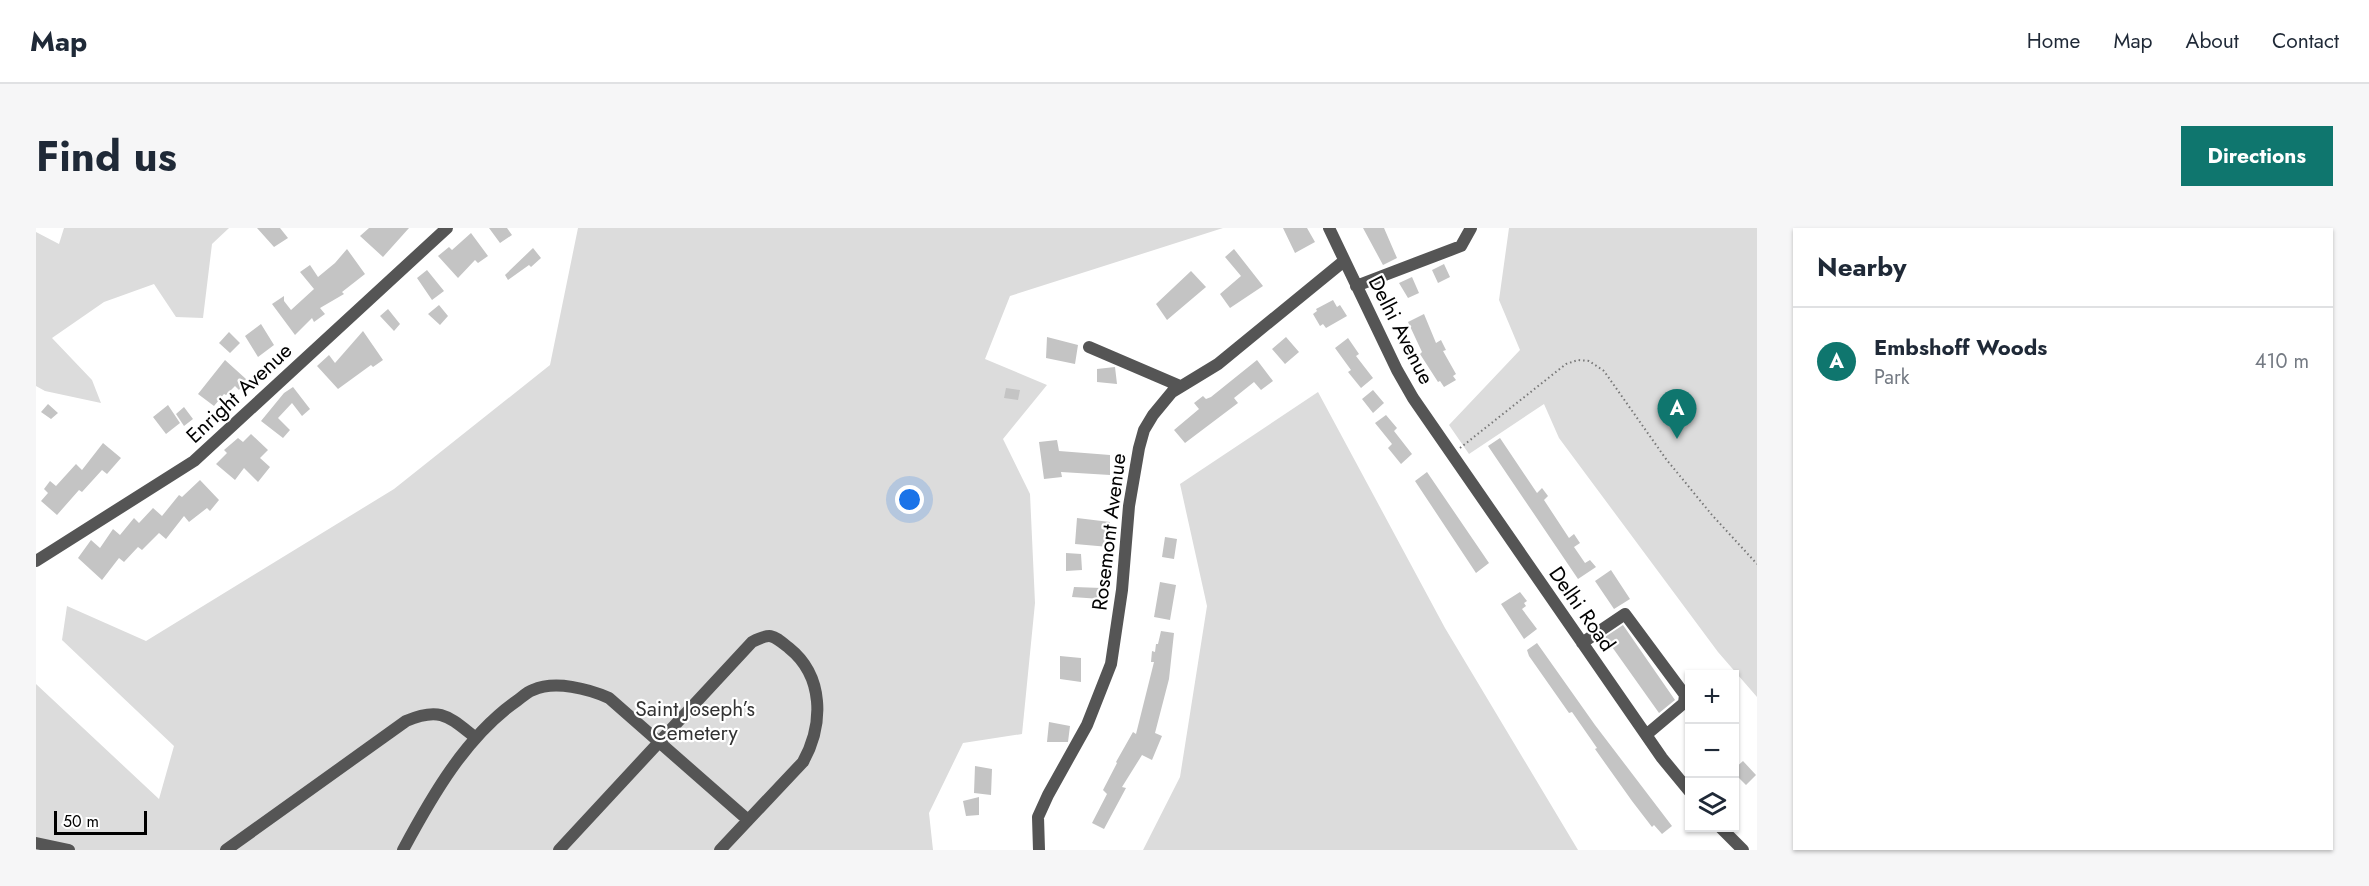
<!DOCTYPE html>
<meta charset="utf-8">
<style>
body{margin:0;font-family:Jost,sans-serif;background:#f6f6f7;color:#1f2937}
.controls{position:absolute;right:18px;bottom:18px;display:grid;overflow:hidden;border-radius:0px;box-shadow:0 2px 4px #0004}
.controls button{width:54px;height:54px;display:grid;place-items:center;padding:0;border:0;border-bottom:2px solid #e0e1e3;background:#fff;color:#1f2937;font:30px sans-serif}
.scale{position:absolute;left:18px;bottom:15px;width:93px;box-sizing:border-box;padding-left:6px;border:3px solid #000;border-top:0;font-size:16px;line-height:21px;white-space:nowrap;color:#000;-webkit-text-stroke:4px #fff;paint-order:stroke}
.you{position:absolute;left:874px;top:272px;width:21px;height:21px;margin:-15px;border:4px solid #fff;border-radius:50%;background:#1a73e8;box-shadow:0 0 0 9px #1a73e833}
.badge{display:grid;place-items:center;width:39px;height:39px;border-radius:50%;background:#0f766e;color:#fff;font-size:20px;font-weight:700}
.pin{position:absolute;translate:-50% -50px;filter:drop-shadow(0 2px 3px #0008)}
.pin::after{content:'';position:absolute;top:32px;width:21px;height:18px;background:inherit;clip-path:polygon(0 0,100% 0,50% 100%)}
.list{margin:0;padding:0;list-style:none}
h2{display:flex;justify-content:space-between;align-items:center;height:78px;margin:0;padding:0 24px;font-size:26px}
h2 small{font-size:20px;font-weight:400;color:#747a83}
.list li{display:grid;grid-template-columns:39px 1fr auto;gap:18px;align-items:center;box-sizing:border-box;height:108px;padding:0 24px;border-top:2px solid #e0e1e3}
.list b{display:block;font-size:22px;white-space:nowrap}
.list p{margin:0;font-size:20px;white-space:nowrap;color:#747a83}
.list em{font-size:20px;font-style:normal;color:#747a83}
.icon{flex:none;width:33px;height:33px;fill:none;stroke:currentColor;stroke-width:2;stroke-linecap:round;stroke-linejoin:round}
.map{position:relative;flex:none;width:1721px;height:622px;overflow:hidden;border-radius:0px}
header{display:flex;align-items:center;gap:36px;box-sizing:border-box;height:84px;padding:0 30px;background:#fff;border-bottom:2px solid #e0e1e3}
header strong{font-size:28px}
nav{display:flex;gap:33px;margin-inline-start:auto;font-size:21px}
.intro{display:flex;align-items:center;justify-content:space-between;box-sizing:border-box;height:144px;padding:0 36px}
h1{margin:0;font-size:42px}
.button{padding:15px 27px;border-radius:0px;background:#0f766e;color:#fff;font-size:21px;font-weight:700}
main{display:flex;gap:36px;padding:0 36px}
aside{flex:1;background:#fff;border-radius:0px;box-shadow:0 2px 4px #0004}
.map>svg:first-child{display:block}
</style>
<header>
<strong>Map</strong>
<nav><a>Home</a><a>Map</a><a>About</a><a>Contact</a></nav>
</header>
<div class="intro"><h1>Find us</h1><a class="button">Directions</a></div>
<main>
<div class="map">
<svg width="1721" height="622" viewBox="0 0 1721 622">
<rect width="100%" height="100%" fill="#fff"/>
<path fill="#dcdcdc" d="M28,0H193L176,16L167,90L140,89L118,56L68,74L16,110L56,152L65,175L9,163L0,158V4L23,16Z
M542,0H1187L974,68L949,131L1011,157L967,211L994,266L999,375L986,506L927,515L893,585L897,622H0V456L123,571L138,518L26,412L31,378L110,413L358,261L514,137Z
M1473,0H1721V469L1682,424L1523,210L1508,176L1433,226L1413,197L1484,122L1463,72Z
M1282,164L1409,400L1542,622H1107L1144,549L1171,378L1144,256Z"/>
<path fill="#c4c4c4" d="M221,0H244L252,10L238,19Z
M333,0H373L347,29L324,8Z
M453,0H471L476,7L464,15Z
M1247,0H1271L1279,14L1259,25Z
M1327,0H1348L1361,30L1347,37Z
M435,5L452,28L442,35L439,32L422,50L402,28L413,19L416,22Z
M497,20L505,30L495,39L493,37L472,52L469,47Z
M311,21L329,46L306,64L308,66L284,80L289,86L278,94L276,90L259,107L236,76L248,68V73L255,82L278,61L264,44L274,37L282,49L299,35Z
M1198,21L1227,58L1194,80L1184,66L1205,48L1189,29Z
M1408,36L1414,49L1402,55L1396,42Z
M391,42L408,63L396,72L381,50Z
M1155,43L1170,59L1131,92L1120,76Z
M1376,49L1383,65L1372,70L1363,55Z
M1297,72L1301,79L1304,77L1311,88L1290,100L1287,96L1284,98L1277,86L1281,83L1280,81Z
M403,77L412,88L404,97L392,86Z
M352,81L364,96L358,103L344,88Z
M1388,86L1400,115L1405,112L1410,122L1407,123L1420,146L1417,148L1420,152L1408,159L1404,153L1402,154L1384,126L1386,124L1372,94Z
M225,96L238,117L222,129L209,108Z
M327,103L347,132L337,139L335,137L302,161L281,138L293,127L299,135Z
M193,104L204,115L194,125L183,115Z
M1011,109L1042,117L1039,136L1010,130Z
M1250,109L1263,124L1249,136L1236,121Z
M1312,110L1323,126L1320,128L1337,150L1325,160L1312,144L1315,142L1299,120Z
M189,132L210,151L203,162L199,158L190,167L188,166L178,178L162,166Z
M1221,132L1237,153L1225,162L1218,154L1198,170L1202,175L1149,215L1138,202L1163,181L1158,175L1167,168L1170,171L1175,169Z
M1079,139L1081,156L1061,154V141Z
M257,159L274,181L266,188L256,175L242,190L254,202L247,210L225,193L248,165Z
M970,160L984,162L982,172L968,170Z
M1337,162L1348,175L1337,185L1326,171Z
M12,176L22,185L15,191L5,184Z
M132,177L144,195L130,206L117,189Z
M148,179L157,191L148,198L140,186Z
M1350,187L1361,200L1358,203L1376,226L1365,236L1352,220L1356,216L1339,195Z
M215,206L232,222L224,230L234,239L222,254L208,240L199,252L180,236L191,225L188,222L202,210L207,214Z
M1464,210L1501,265L1506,260L1512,268L1508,272L1533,310L1538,306L1544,315L1538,319L1549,335L1554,332L1560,339L1542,351L1452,218Z
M1021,212L1023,223L1074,227V247L1025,244L1026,249L1008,251L1003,214Z
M67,215L85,230L71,246L66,242L46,264L43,262L21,287L5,273L12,265L8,261L14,253L20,258L40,236L46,242Z
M1391,244L1453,335L1440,345L1379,253Z
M164,252L183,272L174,283L171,280L153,294L148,288L130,311L123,305L106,322L102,319L88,334L83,330L66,352L42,330L55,312L64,320L77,301L84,307L98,290L103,295L117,280L126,288L143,267L146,269Z
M1041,290L1074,294L1073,319L1039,316Z
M1129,309L1141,311L1138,331L1126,329Z
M1030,325L1045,326L1046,342L1030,343Z
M1575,342L1594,371L1578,381L1559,353Z
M1124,354L1140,357L1134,392L1118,389Z
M1038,359L1066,360L1065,371L1036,369Z
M1484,364L1491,373L1488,375L1490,378L1486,381L1501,401L1488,411L1465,376Z
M1587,397L1639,472L1623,485L1569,409Z
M1125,403L1138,405L1133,451L1119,505L1126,508L1116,532L1106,527L1086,559L1090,560L1068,601L1056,595L1071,566L1067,562L1081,535L1080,534L1097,504L1100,506L1118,434H1115L1116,423L1119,424L1120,416H1122Z
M1501,415L1559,497L1636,598L1626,606L1618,597L1616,599L1596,573L1559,521L1561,520L1536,484L1533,485L1493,428L1491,422Z
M1024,428L1045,430V454L1024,451Z
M1013,494L1034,498L1032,514H1011Z
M1707,533L1720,547L1710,557L1698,545V541Z
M939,538L956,541L955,567L938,565Z
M943,569V587L930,588L927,573Z"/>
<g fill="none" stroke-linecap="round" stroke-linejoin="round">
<path stroke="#777" stroke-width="2" stroke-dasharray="1.5 3" stroke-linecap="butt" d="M1424,220L1530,136L1542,132L1553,133L1568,143L1630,231L1676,287L1721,336"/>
<path stroke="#555" stroke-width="12" d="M1293,0L1361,142L1377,170L1626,530L1654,564
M1320,58L1425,18L1435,0
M1053,119L1144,158
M0,333L158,233L411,0
M1546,415L1589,386L1649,467L1648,475L1610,507
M1685,600L1707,622
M0,615L33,622
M190,622L370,493C405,478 413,489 440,510
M367,622C396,568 430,508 482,472C486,469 491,464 497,462C519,452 553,461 573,470L712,592
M523,622L716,414C735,404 737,407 753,420C788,448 788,496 767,534L684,622
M1003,622L1002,589L1012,567L1051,497L1075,436L1086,362L1093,278L1103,220L1108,202L1117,187L1136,164L1182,136L1308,33"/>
</g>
<g text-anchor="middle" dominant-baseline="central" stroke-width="4.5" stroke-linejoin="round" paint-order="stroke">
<g font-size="21" fill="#000" stroke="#fff">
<text transform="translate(1365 102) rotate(63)">Delhi Avenue</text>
<text transform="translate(203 165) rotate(-43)">Enright Avenue</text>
<text transform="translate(1073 304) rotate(-83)">Rosemont Avenue</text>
<text transform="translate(1546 381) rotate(55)">Delhi Road</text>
</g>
<g font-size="21" fill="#333" stroke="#fff">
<text x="659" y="481">Saint Joseph’s<tspan x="659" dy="24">Cemetery</tspan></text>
</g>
</g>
</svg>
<div class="controls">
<button>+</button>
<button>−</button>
<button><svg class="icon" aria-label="layers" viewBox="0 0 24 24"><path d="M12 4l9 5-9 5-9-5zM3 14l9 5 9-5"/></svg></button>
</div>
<div class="scale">50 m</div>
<div class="you"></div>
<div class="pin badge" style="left:1641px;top:211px">A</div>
</div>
<aside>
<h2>Nearby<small></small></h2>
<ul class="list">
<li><span class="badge">A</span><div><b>Embshoff Woods</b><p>Park</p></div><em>410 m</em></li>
</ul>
</aside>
</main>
